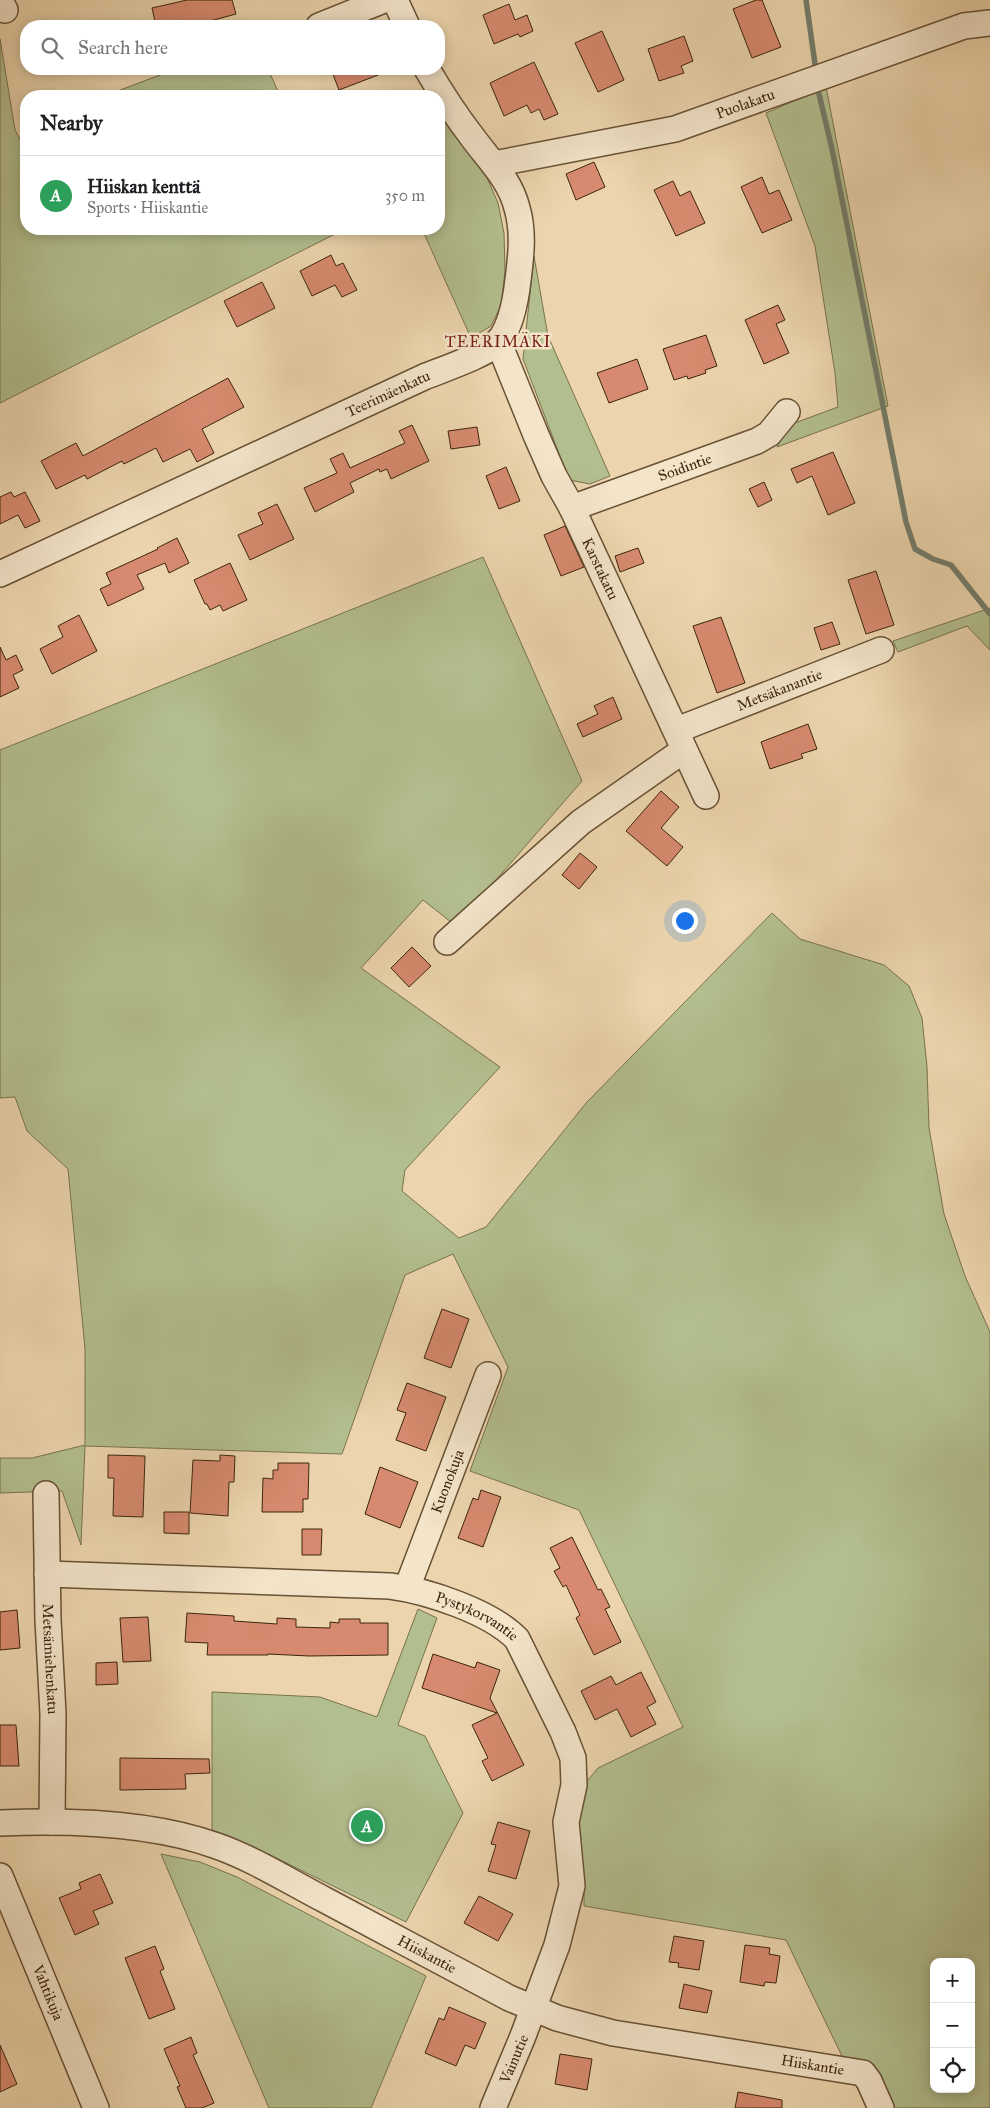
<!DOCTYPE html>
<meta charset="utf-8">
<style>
body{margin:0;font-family:"IM FELL Great Primer",serif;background:#f6f6f6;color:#202124}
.controls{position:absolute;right:15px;bottom:15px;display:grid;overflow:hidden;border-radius:10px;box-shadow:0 2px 12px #0003}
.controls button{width:45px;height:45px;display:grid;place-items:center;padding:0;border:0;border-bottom:1px solid #e0e0e0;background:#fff;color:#202124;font:25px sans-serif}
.you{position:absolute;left:684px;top:920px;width:18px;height:18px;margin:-12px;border:4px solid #fff;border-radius:50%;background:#1a73e8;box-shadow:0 0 0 8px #1a73e833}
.badge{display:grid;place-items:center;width:32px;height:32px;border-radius:50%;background:#d93025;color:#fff;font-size:16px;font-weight:700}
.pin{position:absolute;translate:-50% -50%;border:2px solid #fff;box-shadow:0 1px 5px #0006}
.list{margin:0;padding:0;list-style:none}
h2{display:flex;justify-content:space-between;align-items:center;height:65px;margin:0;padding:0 20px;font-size:21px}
h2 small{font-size:16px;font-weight:400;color:#757577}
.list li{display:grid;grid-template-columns:32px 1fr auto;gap:15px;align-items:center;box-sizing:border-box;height:80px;padding:0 20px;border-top:1px solid #e0e0e0}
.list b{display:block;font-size:19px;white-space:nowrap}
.list p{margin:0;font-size:16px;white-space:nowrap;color:#757577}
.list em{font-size:16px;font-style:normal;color:#757577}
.icon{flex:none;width:28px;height:28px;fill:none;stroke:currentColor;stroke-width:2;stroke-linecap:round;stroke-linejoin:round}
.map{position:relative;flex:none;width:990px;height:2108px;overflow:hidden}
.search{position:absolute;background:#fff;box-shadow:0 2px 12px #0003;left:20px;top:20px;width:425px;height:55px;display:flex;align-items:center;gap:12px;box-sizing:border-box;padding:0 18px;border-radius:20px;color:#757577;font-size:19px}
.panel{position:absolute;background:#fff;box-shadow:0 2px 12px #0003;left:20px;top:90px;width:425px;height:145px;border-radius:20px}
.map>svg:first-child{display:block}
</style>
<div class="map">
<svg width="990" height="2108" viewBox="0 0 990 2108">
<rect width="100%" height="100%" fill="#ecd5ad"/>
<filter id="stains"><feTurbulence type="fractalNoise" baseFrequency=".004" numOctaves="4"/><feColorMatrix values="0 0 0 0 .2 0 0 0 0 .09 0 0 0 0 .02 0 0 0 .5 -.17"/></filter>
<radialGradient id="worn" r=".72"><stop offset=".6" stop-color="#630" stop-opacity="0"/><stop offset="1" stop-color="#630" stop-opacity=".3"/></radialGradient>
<path fill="#b3be8e" stroke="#78724e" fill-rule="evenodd" d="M0,39L15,130L26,150V229H345L0,403Z
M176,69H268L280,96H117L115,92Z
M826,87L888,406L777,447L789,425L838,407L835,373L815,246L766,113Z
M439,99L488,180L498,203L504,233L505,271L501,305L491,326L471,338L422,229H439Z
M534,256L548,336L610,476L590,484L569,480L523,359Z
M483,557L582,781L456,926L423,900L361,968L500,1067L405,1170L402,1191L459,1238L486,1227L587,1102L772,913L800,939L884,965L909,986L922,1018L927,1067L929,1128L944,1214L965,1276L990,1332V2108H867L786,1940L584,1906V1884L574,1834L580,1795L588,1780L598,1768L683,1727L579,1510L470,1471L508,1367L453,1254L405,1275L342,1454L85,1446L81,1545L62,1491L0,1493V1458H32L85,1445V1349L68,1169L27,1131L15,1097L0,1098V750ZM934,1962H971V2089H934Z
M990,608V650L967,626L898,652L893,641Z
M418,1609L437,1618L398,1725L425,1736L463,1813L406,1922L254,1847L212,1830V1692L320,1697L377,1717Z
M161,1854L200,1862L237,1877L426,1976L371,2108H269Z"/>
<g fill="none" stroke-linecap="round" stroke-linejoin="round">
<path stroke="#747d6c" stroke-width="5.5" d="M806,0L816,71
M819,94L832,149L906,522L915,549L933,559L951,565L990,614"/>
</g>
<path fill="#d78a6f" stroke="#3c250d" d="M187,0H232L236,14L203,23L204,26H156L152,8Z
M756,0H762L781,47L752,58L733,9Z
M509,4L515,20L527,15L533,31L520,37L518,34L494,44L483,15Z
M602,31L624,80L598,92L575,43Z
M684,36L693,61L681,66L684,73L659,81L648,49Z
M534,62L558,114L544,120L539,109L531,113L527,105L504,116L490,83Z
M331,69H391V70L339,90Z
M594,162L605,187L576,200L566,174Z
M762,177L769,194L779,190L792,220L762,233L741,187Z
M673,181L680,196L690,191L705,223L676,236L654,190Z
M331,255L336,266L343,263L357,290L342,297L335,285L312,296L300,271Z
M262,282L275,308L237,327L224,301Z
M778,305L785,320L776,324L789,353L764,364L745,320Z
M706,335L717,366L705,370L706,373L688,379L687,376L674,380L663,349Z
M637,359L648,389L609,403L597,373Z
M228,378L244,407L202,429L214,453L197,462L190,449L163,462L156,448L124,464L122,461L87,479L85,475L56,489L41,461L76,443L83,456Z
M412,425L429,461L391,479L387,469L380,472L379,469L350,483L354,492L315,512L304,488L337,473L330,459L343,453L350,468L405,443L399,431Z
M477,427L480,445L451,449L448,431Z
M833,452L855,503L828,515L812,476L797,483L791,469Z
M506,467L520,501L499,509L486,476Z
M764,482L772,500L758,507L749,489Z
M11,492L14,497L25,492L40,521L25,528L18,515L0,524V497Z
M277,504L294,539L250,560L238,535L263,524L258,513Z
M565,526L584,567L561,576L544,535Z
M177,538L189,563L169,573L165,563L137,575L144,589L108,606L100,589L111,584L106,573L158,549L157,548Z
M638,548L644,563L620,572L615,556Z
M230,563L247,600L223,611L220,605L210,610L207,604H205L194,580Z
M876,571L894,625L866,634L848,580Z
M79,615L97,651L52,674L40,649L63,637L58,626Z
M721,617L745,683L717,693L693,626Z
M832,622L840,644L821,650L814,628Z
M0,647L6,660L16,655L23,670L13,675L19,688L0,697Z
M613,697L622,719L583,737L577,724L598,714L594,706Z
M808,724L817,749L801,754L803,758L770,769L761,742Z
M661,791L679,807L661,828L683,847L667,866L626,831Z
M580,853L597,867L579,889L562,875Z
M412,947L431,966L409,987L391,968Z
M442,1309L469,1319L451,1368L424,1358Z
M407,1383L446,1397L426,1451L396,1440L406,1413L397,1410Z
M108,1455L145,1456L143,1517L113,1516L114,1478H108Z
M220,1455L235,1456L234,1482H229L228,1516L190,1513L193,1460L220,1461Z
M278,1463H309L308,1499H303V1512H262L263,1478L273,1479V1470H278Z
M380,1467L418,1482L400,1528L365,1514Z
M481,1490L501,1497L483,1547L458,1538L473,1498L478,1500Z
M164,1512H189V1534L164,1533Z
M302,1529H322L321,1555H302Z
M572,1537L598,1590L601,1589L610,1607L605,1609L621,1642L594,1655L576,1618L580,1615L566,1585L563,1587L554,1571L560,1568L550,1548Z
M17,1610L20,1648L0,1650V1612Z
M187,1613L234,1616V1621L277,1624V1618L296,1619V1627L330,1628V1622L339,1623V1619H360V1623H388V1655L309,1656L268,1654V1655H207L208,1643L185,1642Z
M148,1617L151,1661L123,1662L120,1618Z
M433,1654L475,1668L477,1662L500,1670L490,1698L524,1765L492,1781L482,1761L488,1758L472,1725L497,1713L422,1688Z
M117,1662L118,1684L96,1685V1663Z
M641,1672L656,1702L647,1707L656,1724L631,1737L617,1709L595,1720L581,1691L611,1676L616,1685Z
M0,1725H16L19,1766H0Z
M120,1758L209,1759L210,1773L185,1774L186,1789L120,1790Z
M498,1822L530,1831L516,1879L488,1871L496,1845L491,1844Z
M100,1874L113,1903L93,1911L99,1924L75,1935L59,1898L81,1889L79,1883Z
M479,1896L513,1914L498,1941L464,1923Z
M674,1936L704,1941L699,1970L678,1967L679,1963L669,1962Z
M745,1945L770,1948L769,1954L780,1956L776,1983L765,1982L764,1986L740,1982Z
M155,1946L164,1969L160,1971L175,2009L149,2019L125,1958Z
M684,1984L712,1991L707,2013L679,2008Z
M449,2007L486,2023L475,2049L465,2045L456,2066L425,2053L439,2018L444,2020Z
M191,2037L197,2053L193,2055L214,2103L202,2108H186L177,2087L180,2086L164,2049Z
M0,2045L17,2084L0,2092Z
M560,2054L592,2059L587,2090L555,2084Z
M738,2092L782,2100V2108H735Z"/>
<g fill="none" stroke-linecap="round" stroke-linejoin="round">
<defs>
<g id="minor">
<path d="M395,0L407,26"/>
<path d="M0,1L5,10"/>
<path d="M319,26L384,0"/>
<path id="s1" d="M494,164L675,129L964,26L990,23"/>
<path id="s2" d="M498,341L536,435L554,476L572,508L706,796"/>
<path id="s3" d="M572,508L757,441L769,434L787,412"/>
<path id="s4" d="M0,574L424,377C441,370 489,354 499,341C511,326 516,298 518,280C521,256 524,232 517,208C510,180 490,161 473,138C456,116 441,93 427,69"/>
<path id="s5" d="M677,730L881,650"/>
<path d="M447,942L581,822L684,750"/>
<path id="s6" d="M46,1494L48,1620L53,1714L52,1822"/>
<path id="s7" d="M47,1574L390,1586C428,1591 491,1612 517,1639L563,1732L573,1758L574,1785L566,1822L572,1886L557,1945L523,2036L493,2108"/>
<path id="s8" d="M407,1588L488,1375"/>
<path id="s9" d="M0,1823C70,1820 151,1822 217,1846C254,1859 290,1882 325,1900C386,1933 448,1965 509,1998L557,2018L613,2033L863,2073L869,2081L881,2108"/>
<path id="s10" d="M0,1876L96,2108"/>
</g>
</defs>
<use href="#minor" stroke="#685135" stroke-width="28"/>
<use href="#minor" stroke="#f3e4ca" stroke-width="25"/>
</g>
<g text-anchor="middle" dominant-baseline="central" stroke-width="5" stroke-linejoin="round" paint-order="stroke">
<g font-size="15" fill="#3c250d" stroke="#f3e4ca">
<text stroke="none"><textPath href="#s1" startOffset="259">Puolakatu</textPath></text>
<text stroke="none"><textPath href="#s4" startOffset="428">Teerimäenkatu</textPath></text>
<text stroke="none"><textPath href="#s3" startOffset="120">Soidintie</textPath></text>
<text stroke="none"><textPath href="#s2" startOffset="250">Karstakatu</textPath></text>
<text stroke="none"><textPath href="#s5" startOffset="110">Metsäkanantie</textPath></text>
<text stroke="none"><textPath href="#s8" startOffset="114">Kuonokuja</textPath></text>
<text stroke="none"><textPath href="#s7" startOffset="436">Pystykorvantie</textPath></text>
<text stroke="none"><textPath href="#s6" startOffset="165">Metsämiehenkatu</textPath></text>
<text stroke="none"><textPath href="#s9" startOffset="456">Hiiskantie</textPath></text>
<text stroke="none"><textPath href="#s10" startOffset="126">Vahtikuja</textPath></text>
<text transform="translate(514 2059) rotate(-67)">Vainutie</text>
<text stroke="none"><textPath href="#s9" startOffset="861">Hiiskantie</textPath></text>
</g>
<g font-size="16" letter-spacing="1" fill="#7a1f14" stroke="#f3e4ca">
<text x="498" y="341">TEERIMÄKI</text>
</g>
</g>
<rect width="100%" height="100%" filter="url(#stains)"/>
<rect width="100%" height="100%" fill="url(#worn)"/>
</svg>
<div class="controls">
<button>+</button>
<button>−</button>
<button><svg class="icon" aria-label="locate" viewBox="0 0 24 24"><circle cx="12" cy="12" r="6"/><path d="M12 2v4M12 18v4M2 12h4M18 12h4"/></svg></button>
</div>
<div class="you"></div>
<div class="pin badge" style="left:367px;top:1826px;background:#2e9e5b">A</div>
<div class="search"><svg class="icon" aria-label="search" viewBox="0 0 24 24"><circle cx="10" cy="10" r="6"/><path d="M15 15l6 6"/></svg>Search here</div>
<section class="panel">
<h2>Nearby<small></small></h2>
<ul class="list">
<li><span class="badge" style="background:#2e9e5b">A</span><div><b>Hiiskan kenttä</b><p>Sports · Hiiskantie</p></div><em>350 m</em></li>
</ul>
</section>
</div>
